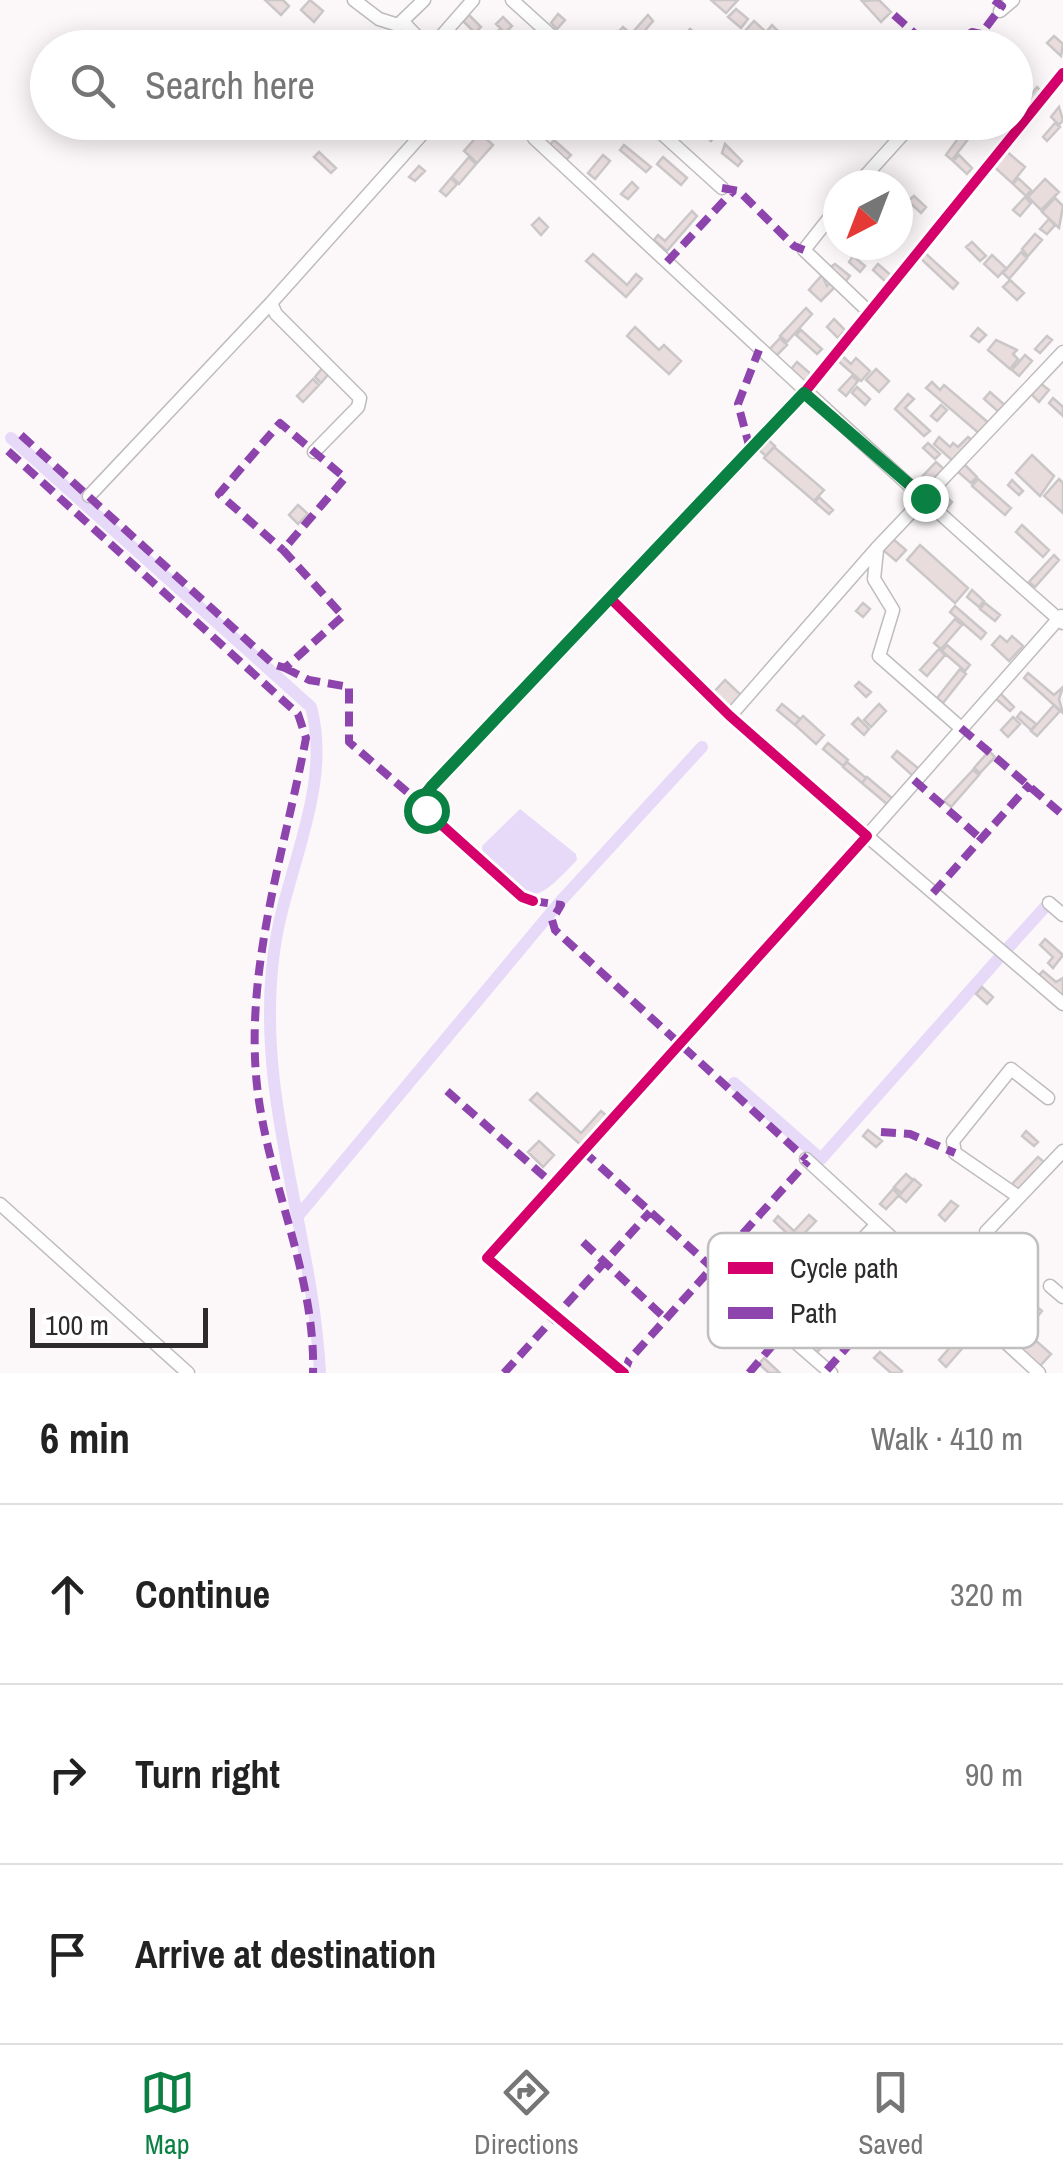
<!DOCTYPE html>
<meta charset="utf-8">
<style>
body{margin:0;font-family:"Archivo Narrow",sans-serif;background:#f2f2f2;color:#222}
.compass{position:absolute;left:823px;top:170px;width:90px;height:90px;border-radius:50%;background:#fff;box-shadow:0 5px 25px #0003;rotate:222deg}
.scale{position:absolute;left:30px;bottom:25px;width:178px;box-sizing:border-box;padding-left:10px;border:5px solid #2e2b2c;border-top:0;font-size:28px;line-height:35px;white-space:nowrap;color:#2e2b2c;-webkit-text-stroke:8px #fff;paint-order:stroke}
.stop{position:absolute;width:30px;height:30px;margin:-22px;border:8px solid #0b8043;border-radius:50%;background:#fff}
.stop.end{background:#0b8043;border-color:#fff;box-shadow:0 2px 10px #0008}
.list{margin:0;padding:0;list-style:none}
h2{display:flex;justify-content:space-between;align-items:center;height:130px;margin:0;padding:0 40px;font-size:42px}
h2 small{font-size:32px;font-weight:400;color:#767676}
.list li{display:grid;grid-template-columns:65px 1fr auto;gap:30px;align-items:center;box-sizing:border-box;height:180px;padding:0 40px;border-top:2px solid #e0e0e0}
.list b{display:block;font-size:38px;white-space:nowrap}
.list em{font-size:32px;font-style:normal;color:#767676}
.icon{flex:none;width:55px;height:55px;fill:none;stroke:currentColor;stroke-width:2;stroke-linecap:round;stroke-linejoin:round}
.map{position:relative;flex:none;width:1063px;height:1373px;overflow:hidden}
.search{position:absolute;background:#fff;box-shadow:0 5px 25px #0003;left:30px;right:30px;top:30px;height:110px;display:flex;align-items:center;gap:25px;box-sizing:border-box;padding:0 35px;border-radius:55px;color:#767676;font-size:38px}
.sheet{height:670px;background:#fff}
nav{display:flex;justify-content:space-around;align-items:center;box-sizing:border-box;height:140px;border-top:2px solid #e0e0e0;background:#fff;font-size:28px;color:#767676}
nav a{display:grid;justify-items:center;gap:5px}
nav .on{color:#0b8043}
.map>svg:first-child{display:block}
</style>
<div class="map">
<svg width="1063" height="1373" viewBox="0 0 1063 1373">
<rect width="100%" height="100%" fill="#fcf8fa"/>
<path fill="#e7daf9" d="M520,809L576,854L577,860C528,912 531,900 483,855L482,846Z"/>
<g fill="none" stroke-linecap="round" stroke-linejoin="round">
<path stroke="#e7daf9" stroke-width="12" d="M11,438L311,707C333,788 284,873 274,952C254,1096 313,1231 320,1373
M1008,948L1046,906
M734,1083L821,1159L999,958
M298,1216L559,903L702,747"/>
</g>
<path fill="#e8dcdd" stroke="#cbc7c8" stroke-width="2.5" d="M265,0H283L289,6L281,15Z
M310,0L323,11L314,22L301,10Z
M711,0H738L726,13Z
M879,0L891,12L881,22L862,1Z
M736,9L748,19L741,28L728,17Z
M558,14L565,20L557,29L551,23Z
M469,15L481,27L475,33L463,21Z
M648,15L653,21L630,48L612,39L623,27L631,34Z
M503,17L512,26L505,33L496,24Z
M754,21L766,32L772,25L778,31L763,47L746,30Z
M500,29L505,34L492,48L486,42Z
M690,29L697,34L685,48H674Z
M1054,36L1063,44L1061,56L1047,43Z
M1037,87L1043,93L1020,121L1016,113Z
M1059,107L1063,120L1059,125L1051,117Z
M1055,123L1060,127L1047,141L1043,137Z
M703,126L715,136L711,141L699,130Z
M480,133L493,145L477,163L464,151Z
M962,133L969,138L952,160L946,155Z
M554,140L571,155L566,160L549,146Z
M725,144L742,161L738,166L722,153Z
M624,145L651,167L646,172L620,150Z
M1005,150L1025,167L1012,183L992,165Z
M319,152L336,168L331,173L314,157Z
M603,155L610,161L595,179L588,173Z
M959,155L972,168L967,174L953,161Z
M469,157L476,164L459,184L452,177Z
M663,157L687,178L681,185L657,164Z
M419,166L425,171L415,181L409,177Z
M451,178L457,184L446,196L440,191Z
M1018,178L1031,190L1026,196L1013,184Z
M1045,179L1059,192L1041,210L1028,197Z
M632,182L638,188L628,199L621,194Z
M914,196L926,207L921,213L908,201Z
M1025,197L1031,203L1020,216L1013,210Z
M1055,198L1063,206L1059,228L1042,212Z
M692,211L697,216L667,251L654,240L658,235L665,241Z
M539,218L548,227L541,235L532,225Z
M1049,219L1055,225L1047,234L1040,229Z
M1035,234L1042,240L1028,256L1022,249Z
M972,242L986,256L980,261L966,247Z
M924,252L958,283L953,289L919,257Z
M1021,252L1027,258L1009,279L1003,273Z
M593,254L627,285L636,274L642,279L626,297L586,261Z
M992,255L1006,268L998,277L984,264Z
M853,256L865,266L860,272L849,262Z
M835,264L850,276L845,282L829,268Z
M878,264L894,278L888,284L873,270Z
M822,275L827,286L832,280L837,285L821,301L809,290Z
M1010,280L1024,293L1017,300L1003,287Z
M806,308L812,314L787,342L780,336Z
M834,319L845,330L838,338L827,327Z
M635,327L659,350L664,345L681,361L669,374L627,336Z
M978,328L986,335L979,342L971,336Z
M801,330L822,349L817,354L796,335Z
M1047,336L1052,340L1040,353L1035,349Z
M780,338L787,345L775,357L768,351Z
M996,340L1017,350L1013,354L1018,359L1010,369L988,350Z
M840,354L851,364L856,358L870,371L861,381L836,359Z
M1025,355L1032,361L1019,376L1012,370Z
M797,362L812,375L802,386L788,373Z
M325,365L332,370L321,383L315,377Z
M876,369L889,381L879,392L866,380Z
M852,376L858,381L846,396L839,390Z
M313,379L319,385L303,402L297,396Z
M932,382L940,390L944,385L990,424L981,435L926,388Z
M1040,383L1049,390L1039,402L1031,394Z
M857,387L870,399L865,405L852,393Z
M990,392L1007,407L1001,414L984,399Z
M908,394L914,399L905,408L930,431L924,436L895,409Z
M1053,398L1063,407V416L1049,403Z
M941,405L947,410L937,421L931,416Z
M939,437L950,447L953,443L958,447L968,437L973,441L954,462L934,444Z
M766,438L775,446L766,456L757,448Z
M928,443L940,454L935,459L923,448Z
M774,447L824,490L814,501L764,458Z
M1032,455L1054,476L1040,496L1016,473Z
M936,462L945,470L926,491L917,482Z
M964,464L977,477L971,483L957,471Z
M978,479L1011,508L1005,515L972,486Z
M1059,479L1063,483V513L1044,496Z
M1012,480L1023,491L1019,495L1008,485Z
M938,489L952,502L947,508L932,496Z
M819,497L833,510L829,514L815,502Z
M298,505L308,514L298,524L289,515Z
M1022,525L1049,550L1043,557L1016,532Z
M893,539L906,550L896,561L883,550Z
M920,545L968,588L955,603L907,560Z
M1054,555L1059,560L1035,587L1029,582Z
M972,590L984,601L979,607L967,597Z
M863,603L870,609L863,617L856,611Z
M985,603L1000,615L995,621L980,609Z
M955,606L986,633L981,639L950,612Z
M955,619L962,625L941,649L934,643Z
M1000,636L1007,642L1012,636L1023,646L1009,661L992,645Z
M947,645L970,665L965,671L942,651Z
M939,649L945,655L927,676L920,670Z
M960,669L966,674L943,703L937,698Z
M1028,673L1054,695L1063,687L1059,699L1063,713L1024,678Z
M725,680L741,695L730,707L714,692Z
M859,682L871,692L866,697L855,686Z
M999,692L1014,707L1010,711L994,697Z
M782,704L800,719L795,725L777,710Z
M879,704L886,711L871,727L864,720Z
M1054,705L1060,711L1037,736L1031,731Z
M1021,712L1036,724L1031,730L1017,717Z
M803,716L824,735L816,744L795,725Z
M1013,717L1020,724L1008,737L1001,730Z
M858,718L869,729L864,735L852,724Z
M828,743L848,760L843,766L823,749Z
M897,751L919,769L913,776L892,757Z
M989,751L995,757L980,773L974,768Z
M847,762L866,778L862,783L843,767Z
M973,770L979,775L951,807L944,801Z
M867,777L893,799L888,805L862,783Z
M1045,939L1063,955L1053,968L1048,963L1053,957L1040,945Z
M1043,971L1056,982L1063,978V997L1039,975Z
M982,987L993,997L987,1004L976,994Z
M537,1093L581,1133L601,1111L608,1117L582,1146L530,1100Z
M868,1130L882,1141L876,1147L863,1136Z
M1026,1131L1038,1142L1034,1146L1022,1136Z
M539,1141L554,1155L543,1167L528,1152Z
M1038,1157L1044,1162L1018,1190L1012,1184Z
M906,1174L913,1180L901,1193L894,1187Z
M914,1179L921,1185L906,1202L899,1196Z
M893,1189L899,1195L886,1209L880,1204Z
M951,1201L958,1206L945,1221L939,1215Z
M809,1215L816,1221L796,1242L774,1221L778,1216L794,1231Z
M1031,1302L1042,1311L1037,1317L1026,1308Z
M973,1321L980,1328L946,1367L939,1360Z
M802,1331L821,1348L816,1353L798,1336Z
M1025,1331L1051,1354L1040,1366L1014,1344Z
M880,1352L902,1371L901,1373H891L874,1358Z
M764,1358L780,1373H769L759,1364Z"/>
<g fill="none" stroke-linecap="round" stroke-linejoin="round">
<defs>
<path id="minor" d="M354,0L379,19L398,25L424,0
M512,0L565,48
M1000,11L1013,0
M403,22L428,48
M431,48L473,0
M649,122L722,188
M534,138C709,301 883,465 1063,623
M857,185L914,122
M838,207L804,250L869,312
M314,452L358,407L360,398L276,314L271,303L433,122
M89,496L271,303
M877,550L874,579L893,610L879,656L961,728
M611,599L730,716L867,836L487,1258L624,1373
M1061,616L867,836L1063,1004
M730,716L877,548L1063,352
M533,901L522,897L434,818L427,809L426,792L804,393L1063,73
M1049,903L1063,915
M806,1159L1039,1373
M1019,1197L955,1153L953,1141L1011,1069L1048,1098
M0,1204L188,1373
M986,1232L1063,1151
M1050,1286L1063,1297
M831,1373L779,1328L875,1226"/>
</defs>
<use href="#minor" stroke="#bfbcbd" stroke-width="15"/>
<use href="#minor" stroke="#fffefe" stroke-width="12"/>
<path stroke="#8e44ad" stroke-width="8" stroke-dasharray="15 8" stroke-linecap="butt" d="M894,15L931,48
M949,48L972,32L981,34L1002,6L994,0
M722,188L739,191L794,246L804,250
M667,262L734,190
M21,435L273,664L285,668L343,616L283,550L345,478L280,423L219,494L283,550
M750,449L738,404L759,350
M8,451L298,714L306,738C285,849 247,961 256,1075C264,1176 316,1271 313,1373
M285,668L309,680L349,687V742L427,809
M961,728L1063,815
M914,780L981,839
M933,893L1030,784
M533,901L561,905L552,920L555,930L806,1159
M447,1091L554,1185
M881,1132L910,1134L955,1153
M583,1151L779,1328
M583,1242L667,1320
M827,1370L919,1265
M504,1373L650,1212
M624,1373L629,1360L808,1161
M749,1373L784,1332"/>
<defs>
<path id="cycleway" d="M611,599L730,716L867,836L487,1258L624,1373
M533,901L522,897L434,818L427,809L426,792L804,393L1063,73"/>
</defs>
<use href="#cycleway" stroke="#fff" stroke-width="16"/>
<use href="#cycleway" stroke="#d6006c" stroke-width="10"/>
</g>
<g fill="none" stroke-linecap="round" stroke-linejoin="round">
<path stroke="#0b8043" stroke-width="12" d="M426,810L425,796L432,786L804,393L925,498"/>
</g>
<rect x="708" y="1233" width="330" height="115" rx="15" fill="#fff" stroke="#c0bfc0" stroke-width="2.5"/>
<rect x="728" y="1262" width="45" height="12" fill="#d6006c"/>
<rect x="728" y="1307" width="45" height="12" fill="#8e44ad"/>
<g font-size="28" fill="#2e2b2c">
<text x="790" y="1278">Cycle path</text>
<text x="790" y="1323">Path</text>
</g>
</svg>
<svg class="compass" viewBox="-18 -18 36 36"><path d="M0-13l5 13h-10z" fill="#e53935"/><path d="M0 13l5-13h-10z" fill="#767676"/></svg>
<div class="scale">100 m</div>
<div class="stop" style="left:426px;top:810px"></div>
<div class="stop end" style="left:925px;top:498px"></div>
<div class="search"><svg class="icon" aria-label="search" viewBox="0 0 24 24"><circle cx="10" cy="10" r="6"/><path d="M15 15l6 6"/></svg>Search here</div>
</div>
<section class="sheet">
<h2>6 min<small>Walk · 410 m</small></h2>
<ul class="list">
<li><svg class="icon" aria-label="ahead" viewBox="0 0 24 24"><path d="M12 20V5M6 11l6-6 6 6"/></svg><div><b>Continue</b></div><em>320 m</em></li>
<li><svg class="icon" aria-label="right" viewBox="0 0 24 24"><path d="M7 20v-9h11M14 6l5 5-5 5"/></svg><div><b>Turn right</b></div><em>90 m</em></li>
<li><svg class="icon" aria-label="arrive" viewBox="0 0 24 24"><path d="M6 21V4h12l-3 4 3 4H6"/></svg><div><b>Arrive at destination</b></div></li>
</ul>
</section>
<nav>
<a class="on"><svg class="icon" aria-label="map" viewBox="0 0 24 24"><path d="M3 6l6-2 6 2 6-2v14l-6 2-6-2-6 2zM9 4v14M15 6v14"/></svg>Map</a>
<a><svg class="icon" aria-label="directions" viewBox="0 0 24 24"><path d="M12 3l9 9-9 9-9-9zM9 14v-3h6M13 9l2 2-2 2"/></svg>Directions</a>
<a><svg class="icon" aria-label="saved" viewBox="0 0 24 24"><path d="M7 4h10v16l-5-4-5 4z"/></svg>Saved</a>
</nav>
